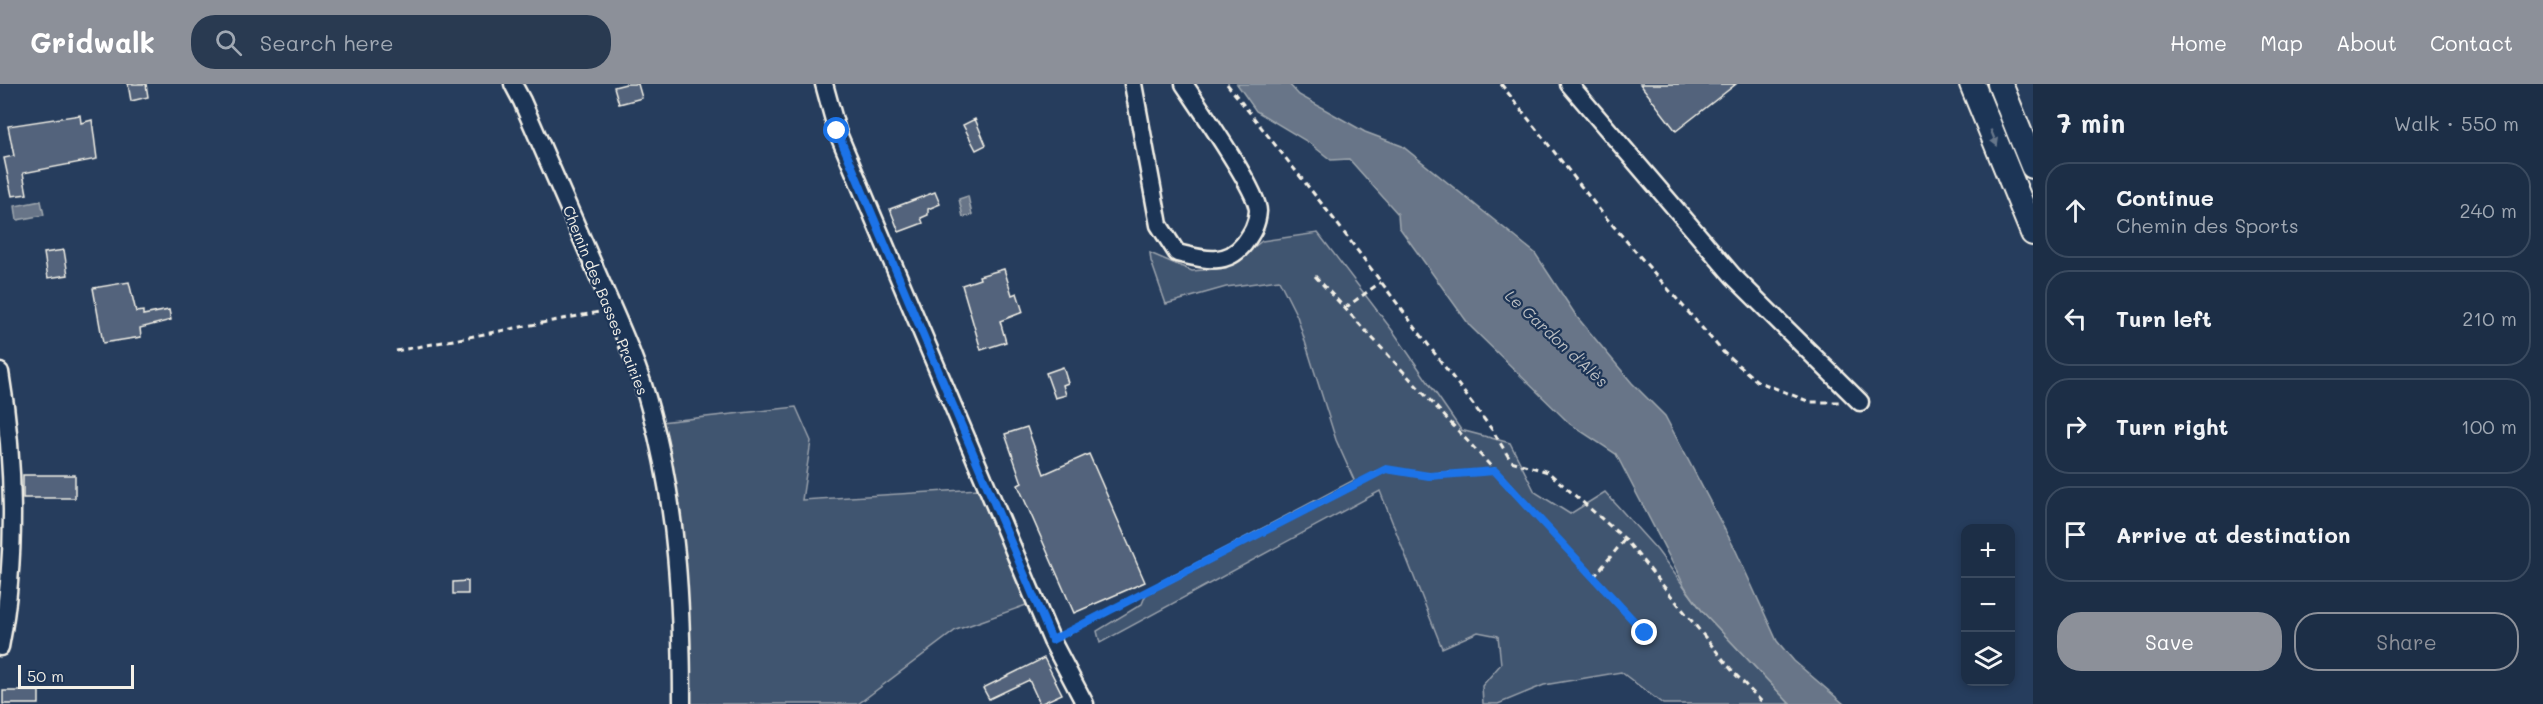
<!DOCTYPE html>
<meta charset="utf-8">
<style>
body{margin:0;font-family:Mali,sans-serif;background:#293a51;color:#f1f3f6}
.controls{position:absolute;right:18px;bottom:18px;display:grid;overflow:hidden;border-radius:12px;box-shadow:0 3px 9px #0003}
.controls button{width:54px;height:54px;display:grid;place-items:center;padding:0;border:0;border-bottom:2px solid #3a4a5f;background:#1c2e46;color:#f1f3f6;font:30px sans-serif}
.scale{position:absolute;left:18px;bottom:15px;width:116px;box-sizing:border-box;padding-left:6px;border:3px solid #f4f1e8;border-top:0;font-size:16px;line-height:21px;white-space:nowrap;color:#f4f1e8;-webkit-text-stroke:4px #1d3557;paint-order:stroke}
.stop{position:absolute;width:18px;height:18px;margin:-14px;border:4px solid #1a73e8;border-radius:50%;background:#fff}
.stop.end{background:#1a73e8;border-color:#fff;box-shadow:0 2px 6px #0008}
.list{margin:0;padding:0;list-style:none}
h2{display:flex;justify-content:space-between;align-items:center;height:78px;margin:0;padding:0 24px;font-size:26px}
h2 small{font-size:20px;font-weight:400;color:#a0a8b3}
.list li{display:grid;grid-template-columns:39px 1fr auto;gap:18px;align-items:center;box-sizing:border-box;height:96px;margin:0 12px 12px;padding:0 12px;border:2px solid #3a4a5f;border-radius:24px}
.list b{display:block;font-size:22px;white-space:nowrap}
.list p{margin:0;font-size:20px;white-space:nowrap;color:#a0a8b3}
.list em{font-size:20px;font-style:normal;color:#a0a8b3}
.actions{display:flex;gap:12px;padding:18px 24px}
.actions a{flex:1;padding:14px 0;border:2px solid #8c9099;border-radius:24px;text-align:center;font-size:21px;color:#8c9099}
.actions .main{background:#8c9099;color:#fff}
.icon{flex:none;width:33px;height:33px;fill:none;stroke:currentColor;stroke-width:2;stroke-linecap:round;stroke-linejoin:round}
.map{position:relative;flex:none;width:2033px;height:620px;overflow:hidden}
header{display:flex;align-items:center;gap:36px;box-sizing:border-box;height:84px;padding:0 30px;background:#8c9099;color:#fff}
header strong{font-size:28px}
nav{display:flex;gap:33px;margin-inline-start:auto;font-size:21px}
.search{width:420px;height:54px;background:#293a51;display:flex;align-items:center;gap:15px;box-sizing:border-box;padding:0 21px;border-radius:24px;color:#a0a8b3;font-size:22px}
main{display:flex}
aside{flex:1;background:#1c2e46}
.map>svg:first-child{display:block}
</style>
<header>
<strong>Gridwalk</strong>
<div class="search"><svg class="icon" aria-label="search" viewBox="0 0 24 24"><circle cx="10" cy="10" r="6"/><path d="M15 15l6 6"/></svg>Search here</div>
<nav><a>Home</a><a>Map</a><a>About</a><a>Contact</a></nav>
</header>
<main>
<div class="map">
<svg width="2033" height="620" viewBox="0 0 2033 620">
<rect width="100%" height="100%" fill="#263d5d"/>
<filter id="ink" filterUnits="userSpaceOnUse"><feTurbulence type="fractalNoise" baseFrequency=".0167" numOctaves="2"/><feDisplacementMap in="SourceGraphic" scale="12" xChannelSelector="R" yChannelSelector="G"/><feConvolveMatrix kernelMatrix="1 2 1 2 8 2 1 2 1" color-interpolation-filters="sRGB"/></filter>
<g filter="url(#ink)">
<path fill="#40546f" stroke="#9aa2ac" stroke-width="1.5" d="M1318,149L1395,250L1461,346L1510,359L1535,408L1570,430L1605,408L1657,466L1703,528L1790,620H1663L1621,588L1544,601L1498,620H1483L1482,602L1501,580L1498,552L1478,548L1442,564L1380,407L1100,559L1097,547L1142,520L1148,505L1354,396L1336,356L1297,232L1279,196L1226,203L1166,220L1151,177L1150,169L1192,187L1226,184L1262,157Z
M796,323L811,357L802,416L979,405L1029,520L956,546L858,620H688L661,338Z"/>
<path fill="#677588" stroke="#9fa7ae" stroke-width="1.5" d="M1237,0H1289L1299,11L1365,48L1402,62L1535,169L1577,233L1632,299L1665,332L1736,467L1777,557L1794,577L1844,620H1790L1703,528L1685,503L1616,370L1570,340L1470,242L1399,143L1398,130L1349,75L1331,76L1308,58L1256,27Z
M968,112L972,131L963,133L959,115Z
M41,117L44,131L17,136L15,122Z"/>
<path fill="#52647b" stroke="#f4f1e8" stroke-width="1.5" d="M128,0H146L148,13L131,17Z
M626,0H638L642,14L619,20L614,3Z
M1640,0H1736L1676,47Z
M80,31L81,39L92,36L97,75L23,89L27,110L12,112L4,74L14,72L8,42Z
M975,35L986,61L976,66L963,41Z
M935,108L940,120L928,125V131L921,134L923,139L899,148L890,125Z
M64,166L68,191L48,194L44,169Z
M1004,185L1012,211L1017,209L1023,228L1000,237L1006,258L981,266L962,201L980,195L979,192Z
M129,198L136,228L143,227V231L169,226L171,236L140,244L141,253L103,259L93,204Z
M1063,283L1068,299L1063,301L1066,311L1055,314L1046,289Z
M1027,343L1044,390L1089,370L1145,498L1074,529L1018,401L1022,399L1005,350Z
M23,391H75V414H23Z
M468,497V510H453V498Z
M1044,574L1062,610L1040,620L1029,596L989,615L983,604Z
M3,607H39V620H3Z"/>
<g fill="none" stroke-linecap="round" stroke-linejoin="round">
<defs>
<path id="minor" d="M513,0L522,17C548,77 574,137 600,196C619,239 639,282 651,328C677,423 682,521 682,620
M824,0L837,47L1052,557L1085,620
M1133,0L1159,141L1177,169C1202,175 1226,183 1244,160C1252,149 1257,141 1258,127C1258,107 1198,21 1184,0
M1569,0L1733,192L1860,318
M0,288C15,376 17,475 0,563"/>
<path id="highway" d="M1972,0L2033,149
M2000,0L2033,82"/>
</defs>
<use href="#minor" stroke="#f4f1e8" stroke-width="21"/>
<use href="#highway" stroke="#f4f1e8" stroke-width="28"/>
<path stroke="#f4f1e8" stroke-width="3" stroke-dasharray="6 4.5" stroke-linecap="butt" d="M1227,0L1333,134L1493,347L1511,377L1548,388L1625,455L1735,590L1764,620
M1501,0L1602,129L1723,268L1757,297L1810,318H1839
M1315,192L1645,549
M1345,224L1381,198
M396,267L599,228
M1594,493L1625,455
M1066,550L1386,385L1429,391L1495,387"/>
<use href="#minor" stroke="#1d3557" stroke-width="16"/>
<use href="#highway" stroke="#1d3557" stroke-width="24"/>
</g>
<defs><path id="oneway-solid" d="M-6-.8H1V-3.2L6.5 0L1 3.2V.8H-6Z" transform="scale(1.5)"/></defs>
<use fill="#68778a" href="#oneway-solid" transform="translate(1994 54) rotate(68)"/>
</g>
<g fill="none" stroke-linecap="round" stroke-linejoin="round" filter="url(#ink)">
<path stroke="#1a73e8" stroke-width="8" d="M837,47L1052,556L1386,385L1429,392L1495,387L1645,549"/>
</g>
<g text-anchor="middle" dominant-baseline="central" stroke-width="4.5" stroke-linejoin="round" paint-order="stroke">
<g font-size="15" fill="#f4f1e8" stroke="#1d3557">
<text transform="translate(606 216) rotate(68)">Chemin des Basses Prairies</text>
</g>
<g font-size="16" font-style="italic" fill="#bcbfc2" stroke="#1d3557">
<text transform="translate(1557 254) rotate(43)">Le Gardon d'Alès</text>
</g>
</g>
</svg>
<div class="controls">
<button>+</button>
<button>−</button>
<button><svg class="icon" aria-label="layers" viewBox="0 0 24 24"><path d="M12 4l9 5-9 5-9-5zM3 14l9 5 9-5"/></svg></button>
</div>
<div class="scale">50 m</div>
<div class="stop" style="left:837px;top:47px"></div>
<div class="stop end" style="left:1645px;top:549px"></div>
</div>
<aside>
<h2>7 min<small>Walk · 550 m</small></h2>
<ul class="list">
<li><svg class="icon" aria-label="ahead" viewBox="0 0 24 24"><path d="M12 20V5M6 11l6-6 6 6"/></svg><div><b>Continue</b><p>Chemin des Sports</p></div><em>240 m</em></li>
<li><svg class="icon" aria-label="left" viewBox="0 0 24 24"><path d="M17 20v-9H6M10 6l-5 5 5 5"/></svg><div><b>Turn left</b></div><em>210 m</em></li>
<li><svg class="icon" aria-label="right" viewBox="0 0 24 24"><path d="M7 20v-9h11M14 6l5 5-5 5"/></svg><div><b>Turn right</b></div><em>100 m</em></li>
<li><svg class="icon" aria-label="arrive" viewBox="0 0 24 24"><path d="M6 21V4h12l-3 4 3 4H6"/></svg><div><b>Arrive at destination</b></div></li>
</ul>
<div class="actions"><a class="main">Save</a><a>Share</a></div>
</aside>
</main>
